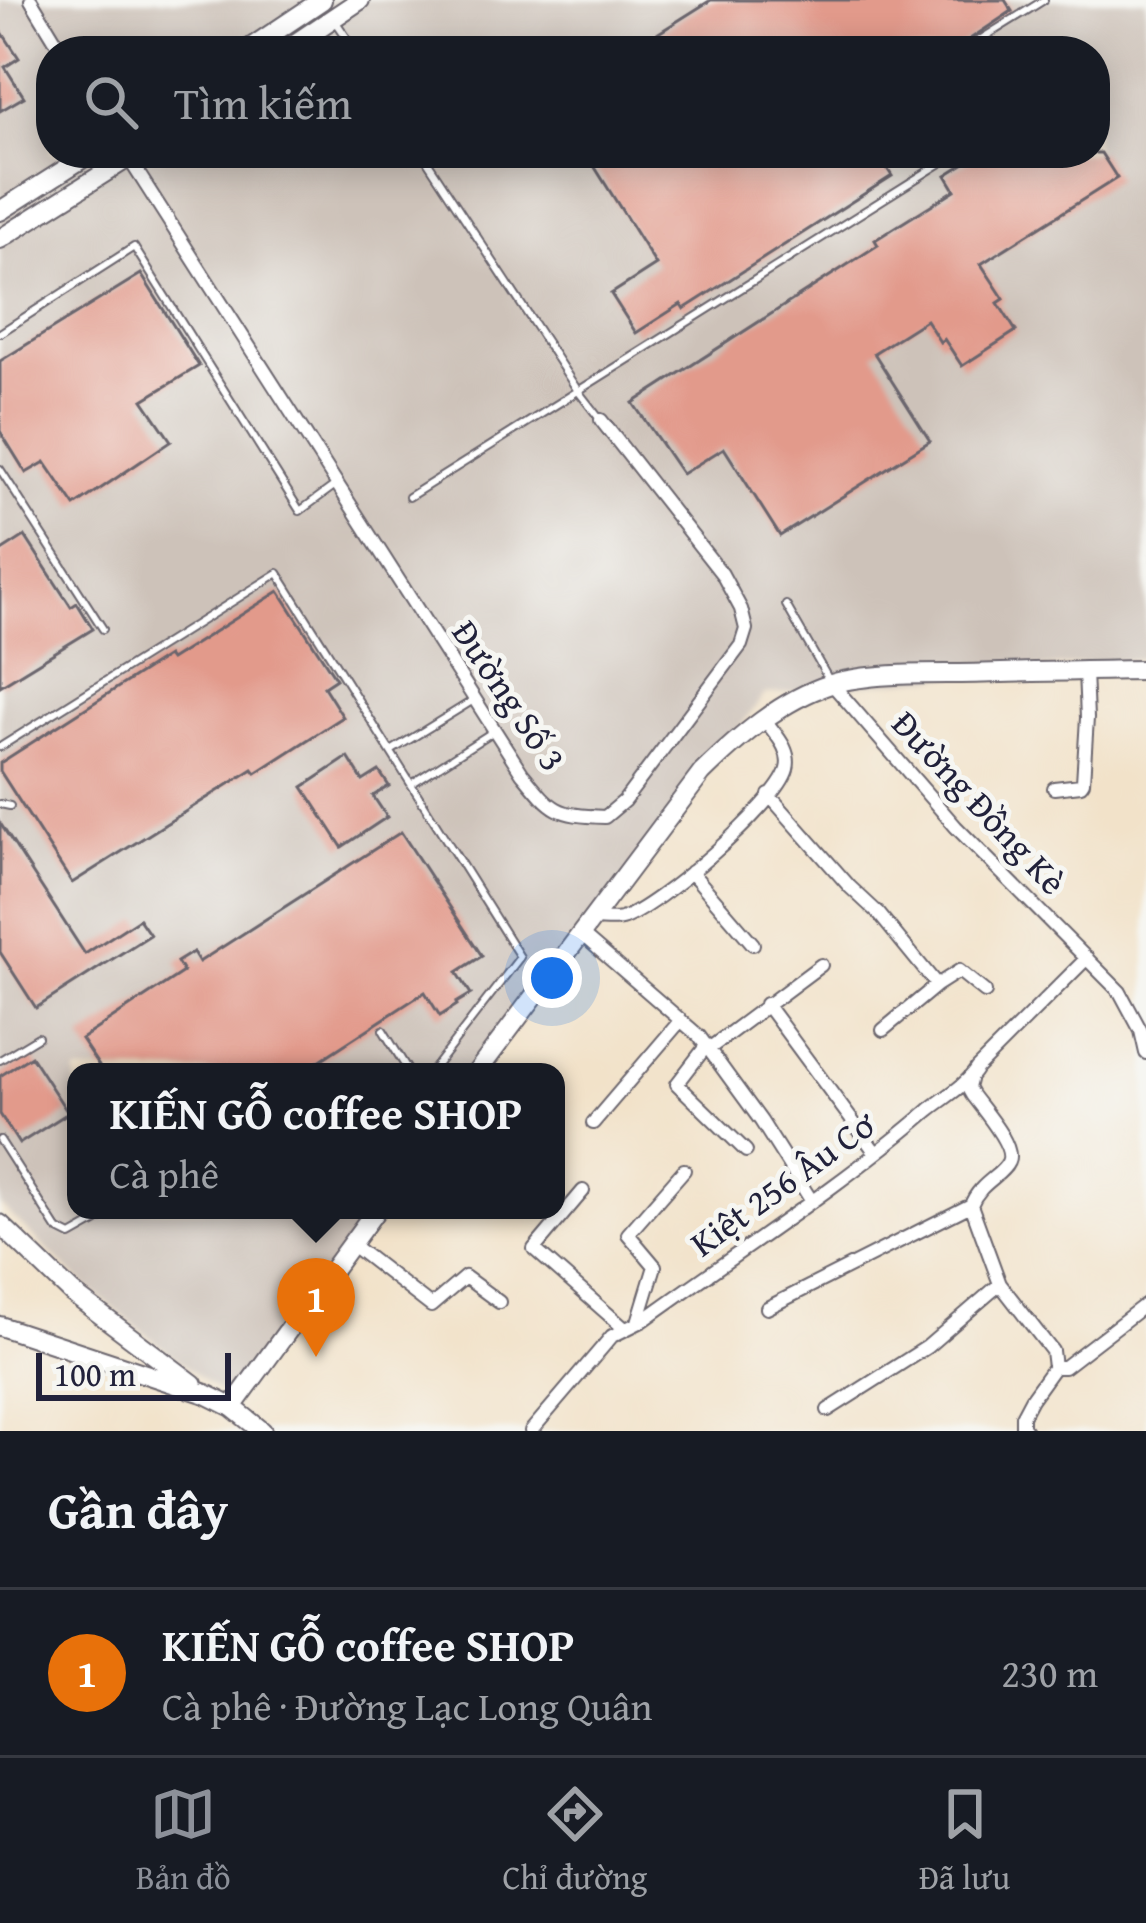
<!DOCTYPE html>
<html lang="vi">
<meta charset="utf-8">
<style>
body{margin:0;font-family:"Gentium Book Plus",serif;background:#242831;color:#f1f3f6}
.scale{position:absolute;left:36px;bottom:30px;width:195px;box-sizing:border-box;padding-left:12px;border:6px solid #22223b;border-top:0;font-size:33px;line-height:42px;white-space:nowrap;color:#22223b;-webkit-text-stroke:9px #f6f6f2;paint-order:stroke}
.you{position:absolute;left:552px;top:978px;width:42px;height:42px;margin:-30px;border:9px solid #fff;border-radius:50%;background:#1a73e8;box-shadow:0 0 0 18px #1a73e833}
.badge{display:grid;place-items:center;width:78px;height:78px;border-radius:50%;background:#8c9099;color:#fff;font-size:39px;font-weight:700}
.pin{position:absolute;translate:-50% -99px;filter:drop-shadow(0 3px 6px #0008)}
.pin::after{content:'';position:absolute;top:63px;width:42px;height:36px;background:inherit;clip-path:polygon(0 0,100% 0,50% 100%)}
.popup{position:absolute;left:67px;top:1063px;width:498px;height:156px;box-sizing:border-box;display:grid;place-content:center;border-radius:24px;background:#171b24;filter:drop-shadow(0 3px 9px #0005);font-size:39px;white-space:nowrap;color:#9ea1a6}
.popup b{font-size:45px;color:#f1f3f6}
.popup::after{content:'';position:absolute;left:50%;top:100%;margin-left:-24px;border:24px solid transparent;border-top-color:#171b24}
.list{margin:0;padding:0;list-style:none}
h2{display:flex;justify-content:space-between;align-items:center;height:156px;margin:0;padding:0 48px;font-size:51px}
h2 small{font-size:39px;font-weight:400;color:#9ea1a6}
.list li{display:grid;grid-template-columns:78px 1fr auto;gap:36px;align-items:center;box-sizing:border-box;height:168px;padding:0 48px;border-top:3px solid #363941}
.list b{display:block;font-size:45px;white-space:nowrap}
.list p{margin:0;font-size:39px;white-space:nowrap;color:#9ea1a6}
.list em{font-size:39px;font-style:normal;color:#9ea1a6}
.icon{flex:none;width:66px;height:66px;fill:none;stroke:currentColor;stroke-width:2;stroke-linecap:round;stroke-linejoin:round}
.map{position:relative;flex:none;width:1146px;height:1431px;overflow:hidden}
.search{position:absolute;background:#171b24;box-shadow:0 6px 30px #0003;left:36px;right:36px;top:36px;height:132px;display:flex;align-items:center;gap:30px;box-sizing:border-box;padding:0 42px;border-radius:48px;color:#9ea1a6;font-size:45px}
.sheet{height:324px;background:#171b24}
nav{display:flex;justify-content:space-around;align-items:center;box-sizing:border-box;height:168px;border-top:3px solid #363941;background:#171b24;font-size:33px;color:#9ea1a6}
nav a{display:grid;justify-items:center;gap:6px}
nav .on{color:#8c9099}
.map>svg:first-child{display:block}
</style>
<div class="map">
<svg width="1146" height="1431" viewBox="0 0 1146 1431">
<rect width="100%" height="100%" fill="#f6f6f2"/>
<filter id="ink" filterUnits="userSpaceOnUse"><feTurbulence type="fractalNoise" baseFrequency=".00833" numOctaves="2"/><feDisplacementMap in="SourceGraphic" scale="24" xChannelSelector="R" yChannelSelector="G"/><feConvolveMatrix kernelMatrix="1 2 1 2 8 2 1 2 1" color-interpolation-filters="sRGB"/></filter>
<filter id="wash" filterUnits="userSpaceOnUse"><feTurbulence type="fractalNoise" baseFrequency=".004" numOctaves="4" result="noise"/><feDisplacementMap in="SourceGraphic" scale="48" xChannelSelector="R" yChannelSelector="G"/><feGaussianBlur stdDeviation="2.7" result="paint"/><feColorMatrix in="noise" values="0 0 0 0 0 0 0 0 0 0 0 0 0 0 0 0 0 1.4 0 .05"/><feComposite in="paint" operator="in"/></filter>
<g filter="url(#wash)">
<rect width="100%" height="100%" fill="#f2e2c9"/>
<path fill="#cdc2b9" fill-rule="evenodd" d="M0,0H1146V658L765,694L478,1072H76V1210H374L229,1400L84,1285L0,1205ZM51,51H1095V153H51Z"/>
<g id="blocks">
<path fill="#e29a8b" d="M711,0H1005L1012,11L952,51H630Z
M0,29L19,58L5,67L24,97L0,111Z
M586,153H877L892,176L684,309L681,304L636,333L611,294L656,265Z
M981,153H1101L1117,178L981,264L1004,299L998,303L1016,331L962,366L944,339L940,342L926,320L874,353L930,441L780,536L724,448L682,474L633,403L878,245L875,240L955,190L946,175Z
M141,274L199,366L143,400L171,441L75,506L45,462L26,473L0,431V361Z
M25,536L71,607L77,603L93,629L0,686V552Z
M279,591L336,679L324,687L343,717L256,773L253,769L72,883L0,771V763L167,656L170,660Z
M348,757L363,781L379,771L389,786L373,796L387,817L342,847L303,787Z
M0,823L85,954L139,919L150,935L36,1008L0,952Z
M401,832L482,956L457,972L471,994L456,1003L457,1005L440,1016L425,992L302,1072H103L81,1039L183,972L177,962L193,952L199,962Z
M31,1056L68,1113L19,1144L0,1114V1076Z"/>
</g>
</g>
<g filter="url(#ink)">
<use href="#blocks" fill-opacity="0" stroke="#6b656d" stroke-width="3"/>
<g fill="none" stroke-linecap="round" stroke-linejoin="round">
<defs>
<path id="lane" d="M334,19L356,51
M962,51L1044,0
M422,153L578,391L599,418
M0,333L134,247L300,511L334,486
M0,469L103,629
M409,497L957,153
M786,605L829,680
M0,747L278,573L520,957L431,1072
M391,751L472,701
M411,784L494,731
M0,804L10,806
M383,1030L409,1072
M0,1060L38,1037
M0,1140L57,1229L71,1236L117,1210"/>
<path id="street" d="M31,0L62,51
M126,154L522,773C553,811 555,815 605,817L624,801L741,645L746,629L741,609L722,574L601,420
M832,684L956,827L1120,992L1141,1031L1146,1053
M1054,788L1081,785L1083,782L1087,718L1085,671
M769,795L850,887L879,914L937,985L883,1030
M691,872L753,944
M592,919C601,919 613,921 621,919C655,909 778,804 787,769C792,750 775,734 765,720
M580,933L699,1036L761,1121L811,1200
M937,985L959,971L985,992
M766,1004L876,1153
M707,1045L677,1084L746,1151
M710,1048L821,965
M970,1080L968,1088L972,1095C981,1108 1016,1146 1008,1162C1002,1176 980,1182 971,1205L1000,1284L1052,1351L1054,1367L1031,1399L1022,1416V1426L1026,1431
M593,1123L681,1020
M583,1191L534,1249L625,1329
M351,1244L431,1306L465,1277L499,1302
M767,1308L971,1205
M638,1322L655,1266L628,1234L684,1170
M1054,1367H1064L1146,1304
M828,1410L927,1347L1000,1284
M531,1431L612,1336L644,1320C739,1251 840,1187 929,1110C945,1097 966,1086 977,1068L1087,958"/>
<path id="secondary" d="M246,51L322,0
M284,51L360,0
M0,211L91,153
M0,239L136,153
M477,1072L702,773C739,737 781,700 831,684C867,673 923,674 960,674C1022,672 1084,671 1146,670
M0,1224L72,1293L193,1384
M0,1326L206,1394L232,1407L262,1431
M232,1407L376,1210"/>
</defs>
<use href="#lane" stroke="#6b656d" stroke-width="10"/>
<use href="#street" stroke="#6b656d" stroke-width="16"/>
<use href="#secondary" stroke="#6b656d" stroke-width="22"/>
<use href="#lane" stroke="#fff" stroke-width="6"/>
<use href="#street" stroke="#fff" stroke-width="12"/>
<use href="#secondary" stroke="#fff" stroke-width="18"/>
</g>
</g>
<g text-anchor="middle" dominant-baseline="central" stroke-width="10" stroke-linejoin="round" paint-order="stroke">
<g font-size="36" fill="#22223b" stroke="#f6f6f2">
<text transform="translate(510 695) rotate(56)">Đường Số 3</text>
<text transform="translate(980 802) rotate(47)">Đường Đồng Kè</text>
<text transform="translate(782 1183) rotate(-36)">Kiệt 256 Âu Cơ</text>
</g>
</g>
</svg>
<div class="scale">100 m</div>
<div class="you"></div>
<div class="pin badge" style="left:316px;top:1357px;background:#e8710a">1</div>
<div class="popup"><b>KIẾN GỖ coffee SHOP</b>Cà phê</div>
<div class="search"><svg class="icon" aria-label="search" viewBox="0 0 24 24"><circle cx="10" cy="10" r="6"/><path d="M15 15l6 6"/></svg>Tìm kiếm</div>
</div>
<section class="sheet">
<h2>Gần đây<small></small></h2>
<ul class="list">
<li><span class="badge" style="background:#e8710a">1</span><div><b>KIẾN GỖ coffee SHOP</b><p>Cà phê · Đường Lạc Long Quân</p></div><em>230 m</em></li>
</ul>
</section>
<nav>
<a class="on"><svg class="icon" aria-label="map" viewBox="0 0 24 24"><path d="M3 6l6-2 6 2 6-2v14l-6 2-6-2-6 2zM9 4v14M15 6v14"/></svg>Bản đồ</a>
<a><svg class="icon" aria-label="directions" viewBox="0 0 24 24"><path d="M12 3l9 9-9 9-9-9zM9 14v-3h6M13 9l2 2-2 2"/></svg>Chỉ đường</a>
<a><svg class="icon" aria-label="saved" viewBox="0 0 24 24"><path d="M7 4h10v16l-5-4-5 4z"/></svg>Đã lưu</a>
</nav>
